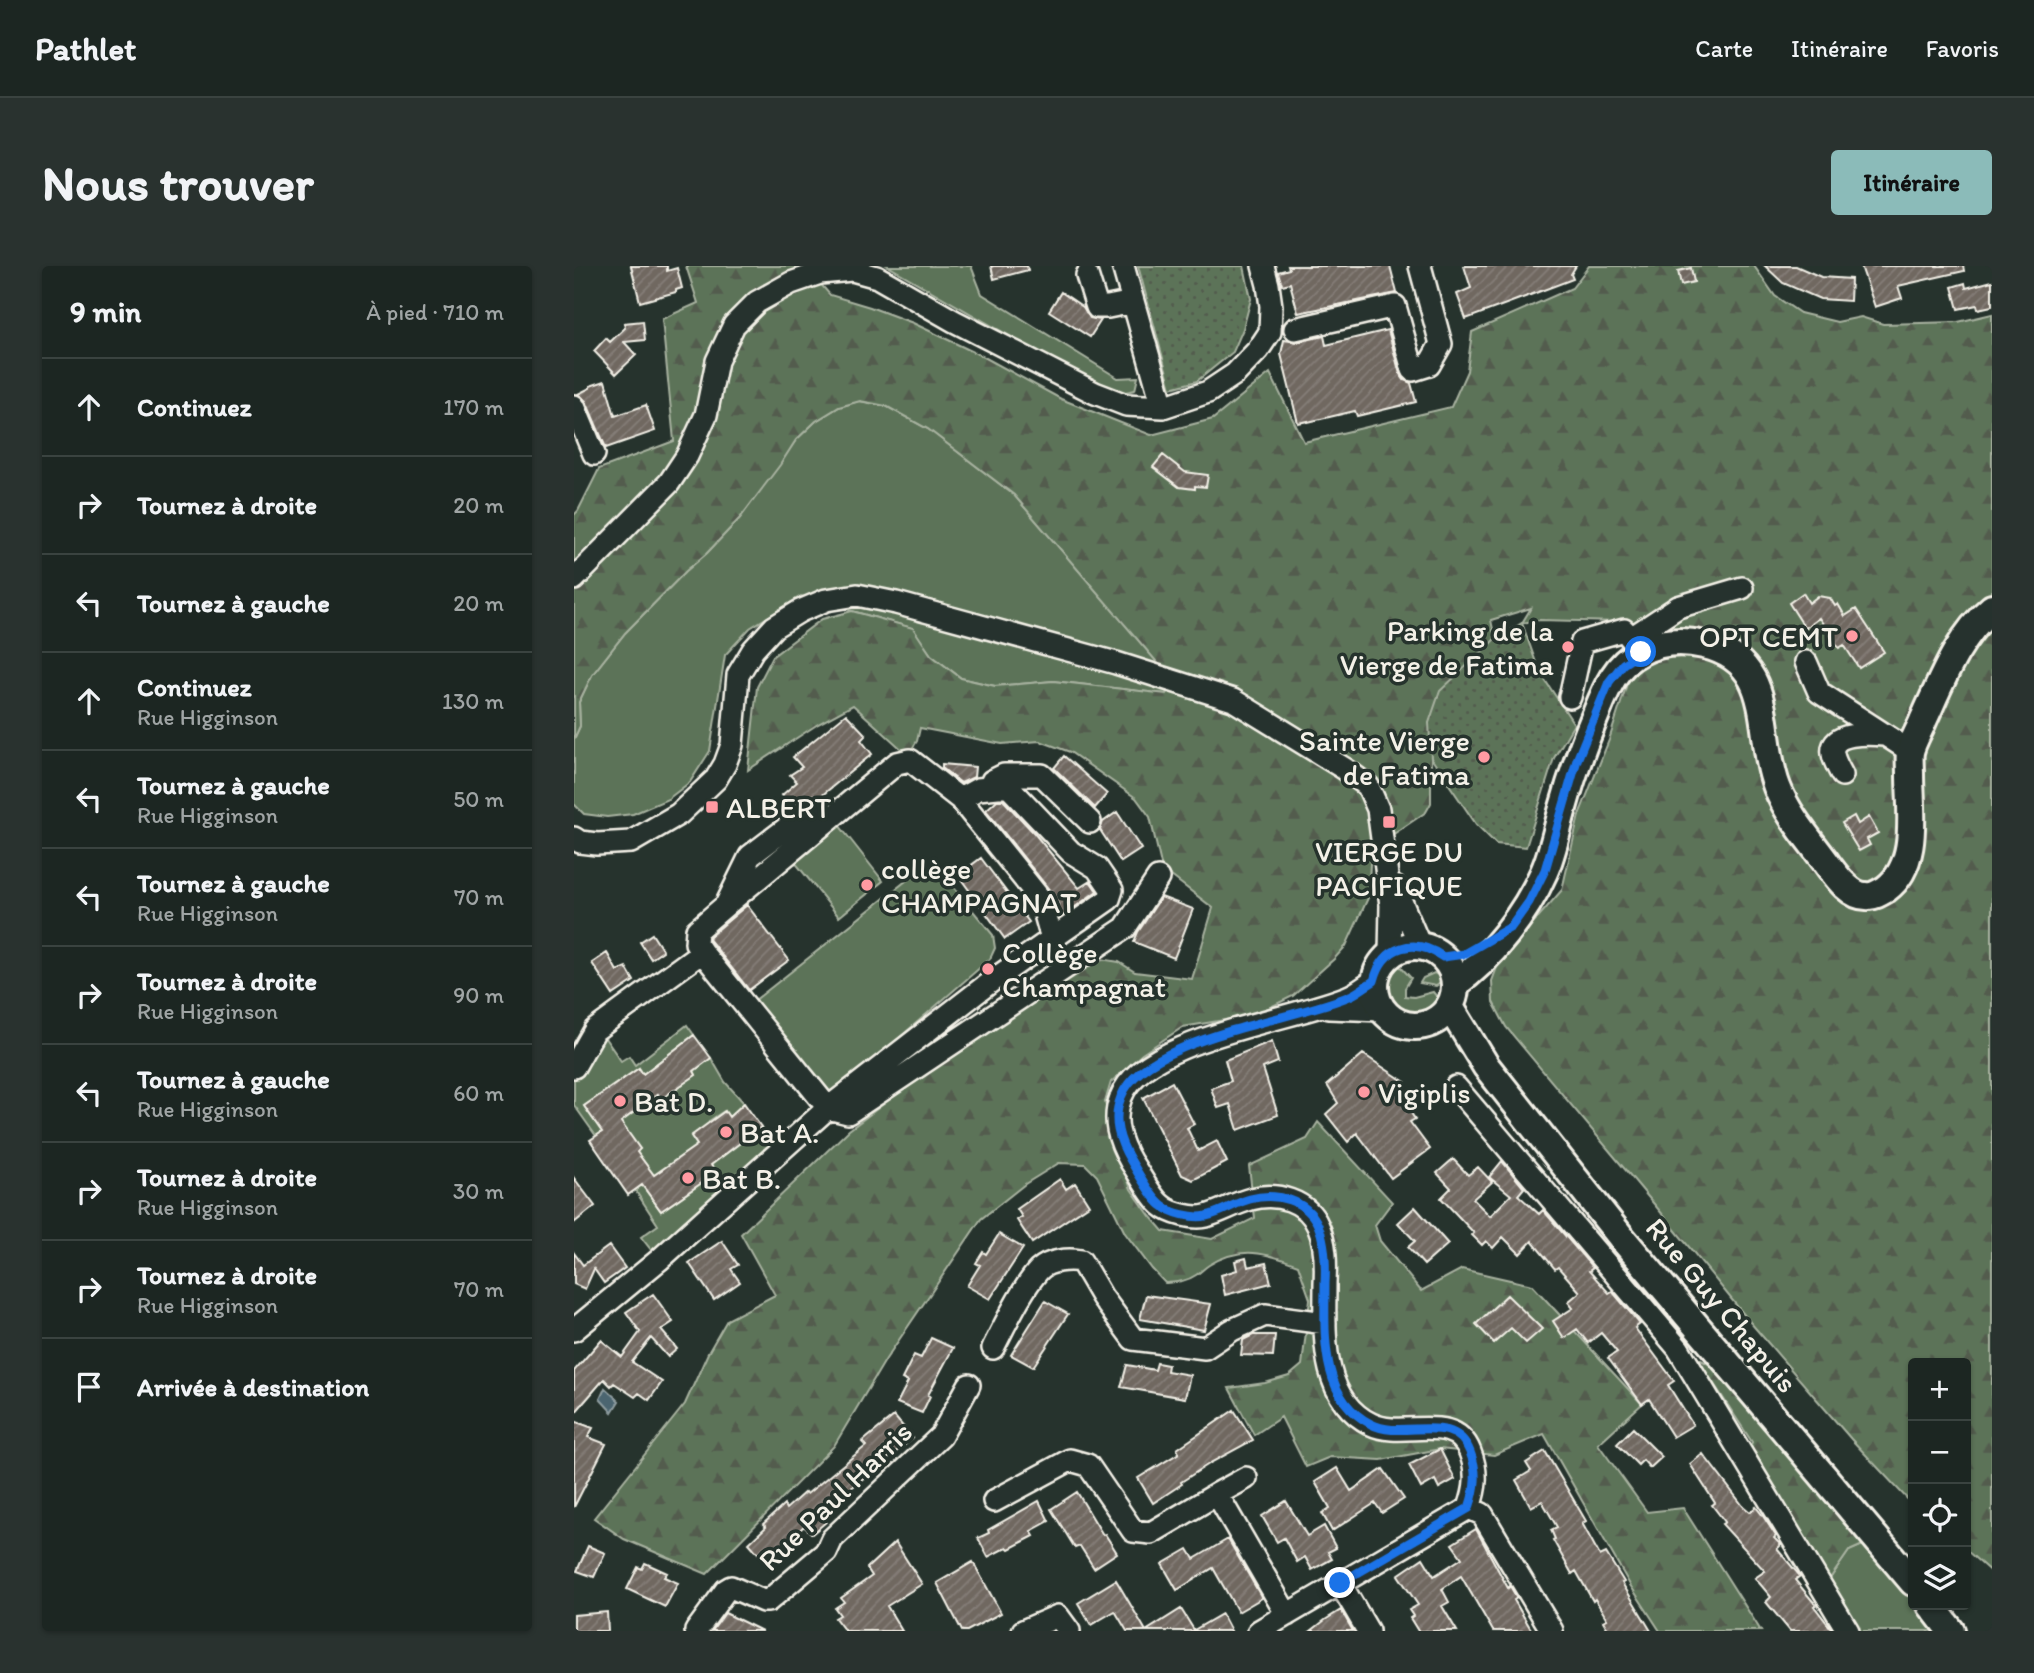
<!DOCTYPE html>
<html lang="fr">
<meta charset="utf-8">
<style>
body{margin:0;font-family:Itim,sans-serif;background:#29322f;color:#f1f3f6}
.controls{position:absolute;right:21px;bottom:21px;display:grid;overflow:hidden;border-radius:7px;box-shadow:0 2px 5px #0004}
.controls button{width:63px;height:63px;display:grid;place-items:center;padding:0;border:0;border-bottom:2px solid #3a4340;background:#1c2622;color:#f1f3f6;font:35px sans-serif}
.stop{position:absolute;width:21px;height:21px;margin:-16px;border:5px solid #1a73e8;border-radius:50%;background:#fff}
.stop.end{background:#1a73e8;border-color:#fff;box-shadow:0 2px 7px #0008}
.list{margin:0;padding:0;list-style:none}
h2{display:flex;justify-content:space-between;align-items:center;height:91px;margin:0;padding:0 28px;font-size:30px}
h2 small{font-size:23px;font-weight:400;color:#a0a5a5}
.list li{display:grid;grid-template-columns:46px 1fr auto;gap:21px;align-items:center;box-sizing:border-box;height:98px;padding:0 28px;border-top:2px solid #3a4340}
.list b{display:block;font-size:26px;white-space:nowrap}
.list p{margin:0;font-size:23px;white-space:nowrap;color:#a0a5a5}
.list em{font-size:23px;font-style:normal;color:#a0a5a5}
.icon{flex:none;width:38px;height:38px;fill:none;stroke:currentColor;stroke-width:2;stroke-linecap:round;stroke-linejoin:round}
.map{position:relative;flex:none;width:1418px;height:1365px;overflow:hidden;border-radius:7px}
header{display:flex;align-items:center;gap:42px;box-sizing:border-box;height:98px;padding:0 35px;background:#1c2622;border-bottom:2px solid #3a4340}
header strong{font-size:33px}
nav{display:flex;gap:38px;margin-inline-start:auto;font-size:24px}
.intro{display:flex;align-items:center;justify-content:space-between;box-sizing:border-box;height:168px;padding:0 42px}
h1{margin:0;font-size:49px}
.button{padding:18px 32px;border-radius:7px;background:#8bbbb9;color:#111;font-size:24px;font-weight:700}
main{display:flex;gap:42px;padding:0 42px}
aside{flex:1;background:#1c2622;border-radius:7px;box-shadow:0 2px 5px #0004}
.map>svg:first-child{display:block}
</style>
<header>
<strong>Pathlet</strong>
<nav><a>Carte</a><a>Itinéraire</a><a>Favoris</a></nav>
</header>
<div class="intro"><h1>Nous trouver</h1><a class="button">Itinéraire</a></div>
<main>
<aside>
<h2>9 min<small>À pied · 710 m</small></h2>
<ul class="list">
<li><svg class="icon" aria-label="ahead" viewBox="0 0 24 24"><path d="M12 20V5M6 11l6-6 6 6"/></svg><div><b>Continuez</b></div><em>170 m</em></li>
<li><svg class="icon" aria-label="right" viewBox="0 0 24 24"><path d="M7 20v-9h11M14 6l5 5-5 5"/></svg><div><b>Tournez à droite</b></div><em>20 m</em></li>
<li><svg class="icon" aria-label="left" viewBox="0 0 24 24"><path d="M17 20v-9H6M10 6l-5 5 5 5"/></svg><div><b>Tournez à gauche</b></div><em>20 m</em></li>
<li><svg class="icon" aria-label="ahead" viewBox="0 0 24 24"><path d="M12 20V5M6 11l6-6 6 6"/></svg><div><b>Continuez</b><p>Rue Higginson</p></div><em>130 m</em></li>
<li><svg class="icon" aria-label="left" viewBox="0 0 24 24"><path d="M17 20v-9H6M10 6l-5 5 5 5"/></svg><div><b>Tournez à gauche</b><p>Rue Higginson</p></div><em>50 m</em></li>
<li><svg class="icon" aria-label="left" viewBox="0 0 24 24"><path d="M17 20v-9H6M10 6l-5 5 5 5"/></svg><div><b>Tournez à gauche</b><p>Rue Higginson</p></div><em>70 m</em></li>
<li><svg class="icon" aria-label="right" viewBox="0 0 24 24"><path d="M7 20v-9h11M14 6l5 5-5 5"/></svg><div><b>Tournez à droite</b><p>Rue Higginson</p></div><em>90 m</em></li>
<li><svg class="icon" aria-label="left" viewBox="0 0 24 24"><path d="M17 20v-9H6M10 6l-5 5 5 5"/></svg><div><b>Tournez à gauche</b><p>Rue Higginson</p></div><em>60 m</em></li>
<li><svg class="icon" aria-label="right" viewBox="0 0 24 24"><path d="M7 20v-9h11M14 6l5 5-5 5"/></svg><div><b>Tournez à droite</b><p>Rue Higginson</p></div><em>30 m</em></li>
<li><svg class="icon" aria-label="right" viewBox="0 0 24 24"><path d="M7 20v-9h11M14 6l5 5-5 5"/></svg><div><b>Tournez à droite</b><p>Rue Higginson</p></div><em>70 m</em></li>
<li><svg class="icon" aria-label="arrive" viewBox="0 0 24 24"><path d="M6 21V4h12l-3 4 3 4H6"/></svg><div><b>Arrivée à destination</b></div></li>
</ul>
</aside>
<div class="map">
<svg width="1418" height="1365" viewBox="0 0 1418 1365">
<defs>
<pattern id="forest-firs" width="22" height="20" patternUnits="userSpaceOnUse" patternTransform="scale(1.75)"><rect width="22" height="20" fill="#5c7358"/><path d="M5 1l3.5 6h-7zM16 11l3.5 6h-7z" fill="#525b4e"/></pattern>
<pattern id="park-dots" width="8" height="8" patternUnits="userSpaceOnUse" patternTransform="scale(1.75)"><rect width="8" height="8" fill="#5c7358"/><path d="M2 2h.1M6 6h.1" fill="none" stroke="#525b4e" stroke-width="1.8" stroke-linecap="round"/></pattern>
<pattern id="building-hatch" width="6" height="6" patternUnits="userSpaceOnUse" patternTransform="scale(1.75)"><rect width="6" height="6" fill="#706861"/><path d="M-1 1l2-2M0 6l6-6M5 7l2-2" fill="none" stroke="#857e78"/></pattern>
</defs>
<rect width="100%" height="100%" fill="#26332d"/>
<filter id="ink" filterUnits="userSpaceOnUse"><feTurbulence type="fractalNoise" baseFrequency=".0143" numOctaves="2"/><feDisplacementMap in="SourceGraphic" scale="14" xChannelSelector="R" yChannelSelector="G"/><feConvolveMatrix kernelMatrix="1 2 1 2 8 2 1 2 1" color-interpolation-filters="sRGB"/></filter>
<g filter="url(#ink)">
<path fill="#5c7358" stroke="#a8b2a0" stroke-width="2" d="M314,0H397L408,28L544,112L564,111L561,124L538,129Z
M285,135L312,140L354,163L440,229L599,414L592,428L479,415L421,420L387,412L357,389L338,362L227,330L176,362L151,389L136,485L116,516L94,533L59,548L33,551L10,548L0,538V473L6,460L5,436L18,409L51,367L112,305L133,287L166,252L222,174L242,155L265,141Z
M265,559L309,615L265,651L220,595Z
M351,600L367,606L419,669L421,682L416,693L264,825L252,827L180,735Z
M823,697L837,712L831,722V730L840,731L859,726L864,732L863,743C856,746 849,750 842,751C833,752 828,748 822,743C808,728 812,712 823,697Z
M860,707L869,711L868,716L862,720L846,717L849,712Z
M113,759L120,769L69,808L65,802L10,840L28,866L22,870L0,839V801L24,762L47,795L55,790L61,799Z
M137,792L151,816L170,837L155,851L150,845L135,855L136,857L117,870L123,879L80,910L58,889L66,883L39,858L83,828L87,833L122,809L120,805Z
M187,861L205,886L85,994L67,971L84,959L61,924L68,919L87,945L142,907L137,899Z
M1291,1278L1339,1316V1339H1357L1377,1365H1286L1255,1314L1275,1285Z"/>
<path fill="url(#forest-firs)" stroke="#a8b2a0" stroke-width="2" d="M112,0H231L256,29L296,41L339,57L410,91L487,133L577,169L639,153L696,107L730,176L877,141L893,105L898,66L998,22L1015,0H1180L1201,30L1226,47L1263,56L1287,51L1309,58L1384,56L1418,48V1307L1392,1284V1097H1339V1239L1277,1173L1176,1056L1085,944L932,761L919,736L918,715L925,696L988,624L1005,549L1035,474L1053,418L1072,394L1046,356L965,354L948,357L957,342L917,354L921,373L887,418L857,492V537L852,546L799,582L796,598L794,632L772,680L760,693L719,730L680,749L609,761L568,788L537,816L531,836L541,878L557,923L576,950L589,965L638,973L681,952L675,900L733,873L744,856L818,936L801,959L806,975L847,1025L888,1003L958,1019L1068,1138L1024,1178L1073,1246L1109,1242L1187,1365H1086L1056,1319L970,1168L920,1189L866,1183L807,1194L756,1191L732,1201L707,1151L680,1169L655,1122L691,1117L715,1110L728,1099L736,1033L724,999C691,987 668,979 635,999C630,1002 627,1006 622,1009C612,1016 602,1016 591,1017L578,1003L551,967L523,910L511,898L485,897L451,918L407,953L312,1093L260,1180L133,1308L50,1273L20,1252L111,1138L134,1087L153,1054L201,1029L167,968L275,864L476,713L527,693L545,696L561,706L618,713L639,642L588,603L576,551L562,532L496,486L466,475L428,478L346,462L343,475L334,489L279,439L244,458L174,504L183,421L199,390L248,353L278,345L339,362L357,389L387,412L421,420L479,415L592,428L599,415L440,229L354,163L312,140L286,135L265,141L242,155L222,174L206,199L166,252L133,287L112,305L51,367L18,409L5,436L6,460L0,473V249L4,245L25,203L100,175L88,53L124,37Z
M1123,1092L1170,1116L1291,1278L1275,1285L1255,1314L1171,1192L1178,1176Z"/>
<path fill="url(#park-dots)" stroke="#a8b2a0" stroke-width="2" d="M564,0H670L677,33L669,63L659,86L623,115L597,122Z
M948,357L965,405L1000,458L980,492L952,581L922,578L902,558L857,492L855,457L866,425L921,373Z"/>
<path fill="#4b6570" stroke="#8f9da0" stroke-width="2" d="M31,1122L45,1135L38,1146L26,1133Z"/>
<path fill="url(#building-hatch)" stroke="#f4f1e8" stroke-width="2" d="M57,0H93V5L103,2L108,22L102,24V26L66,36Z
M417,0H453L454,4L420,13Z
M714,0H816L823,27L724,47L716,17L708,19L704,6L715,3Z
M890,0H1002L997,8L999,13L892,53L883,28L897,22Z
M1191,0H1222L1247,11L1277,13L1276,35L1246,33L1209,17Z
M1287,0H1389L1390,5L1324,20L1328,32L1301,41Z
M1117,2L1120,16L1107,19L1104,5Z
M1418,15V40L1404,43L1403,39L1384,43L1378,21L1391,17L1392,22Z
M487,26L509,41L516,52L527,54L516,71L475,45Z
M69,55L71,74L50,76L62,89L42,108L20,85L32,72L36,76L51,62L50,57Z
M814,64L826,108L830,114L837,117L842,136L783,150L781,145L734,156V155L724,157L707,88L710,74L723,76L750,70L752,79Z
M31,115L41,150L72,139L81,165L32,182L12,135L4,128L16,122V120Z
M589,189L611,206L634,209L632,221L621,220V223L605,221L579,201Z
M1229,327L1235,337L1244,330L1256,332L1261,340L1264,338L1271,350L1282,343L1310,386L1285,402L1270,379L1265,382L1245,352L1231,362L1215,337Z
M272,448L292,469L287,474L298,488L246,531L237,529L218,541L208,529L223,516L216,509L228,501L219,491Z
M490,490L533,528L521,542L480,502Z
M368,498L401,501L400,511L387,517L368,502Z
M423,534H429L460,567L505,622L516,615L523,625L486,652L483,642L485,640L477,626L412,544Z
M543,546L567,583L547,596L526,564L529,556Z
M1280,550L1284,558L1295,551L1304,567L1293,573L1296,579L1285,585L1268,557Z
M407,592L455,656L431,673L384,609Z
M587,631L619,643L600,692L560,676L564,666Z
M173,639L215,694L175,724L135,673L136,670Z
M78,668L89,685L77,693L66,676Z
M33,687L43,705L52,701L60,715L39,729L18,697Z
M120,769L137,792L120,805L122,809L87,833L84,828L47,856L66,883L63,886L80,909L123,879L117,870L151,845L155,851L170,837L187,861L137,899L142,907L87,945L68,919L54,929L16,874L28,866L10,840L65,802L69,808Z
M698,775L704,796L689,802L704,849L664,864L656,838L644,842L637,822L657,815L651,794Z
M789,788L831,816L823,827L841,853L836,856L856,883L817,912L783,867L774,876L752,848L764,837L753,819Z
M598,816L620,858L613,862L624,885L643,875L653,896L619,914L608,909L569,832Z
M879,893L894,909L904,901L918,916L899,933L916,950L937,929L915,911L928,895L950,922L944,929L965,948L969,944L1019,1002L1015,1005L1035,1027L1038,1025L1066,1058L1061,1062L1100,1115L1094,1119L1119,1159L1099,1171L1075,1133L1068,1138L1034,1092L1043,1086L1027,1067L1014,1077L1003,1063L990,1072L979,1055L999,1042L994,1036L1006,1026L984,1001L981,1003L958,975L946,988L929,971L919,982L912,975L908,979L898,969L900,967L867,932L877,922L863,907Z
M0,912L21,940L0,957Z
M486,913L492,923L501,917L515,939L458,977L443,954L448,951L443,943Z
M841,941L874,978L850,999L834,981L841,975L824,957Z
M425,968L449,982L416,1033L393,1020L406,999L402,997L409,986L412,988Z
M148,975L164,999L157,1003L166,1016L140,1034L115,997Z
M35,980L51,1002L30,1017L20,1003L11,1023L0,1018V987L9,999Z
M672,992L674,1001L692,997L697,1017L651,1029L647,1009L663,1004L661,995Z
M79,1028L99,1056L87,1064L103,1083L94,1091L77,1072L58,1096L88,1116L75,1134L65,1127L61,1131L40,1117L37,1120L30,1113L0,1148V1105L27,1074L48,1091L66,1066L52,1046Z
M572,1029L637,1038L630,1064L566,1053Z
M933,1029L968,1063L952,1077L937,1062L920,1077L902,1058Z
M471,1035L494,1048L459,1101L437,1089Z
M679,1069H701L699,1090L667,1089L669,1074Z
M357,1072L379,1082L354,1129L356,1130L348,1147L323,1137L334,1116L328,1113L340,1089L347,1092Z
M583,1097L594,1099L593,1105L616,1109L611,1132L547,1121L553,1099L581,1104Z
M660,1144L679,1174L638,1196L607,1216L608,1218L579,1237L564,1212L605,1187L603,1183Z
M320,1150L339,1172L245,1248L252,1256L238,1268L230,1260L210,1279L217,1286L208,1295L200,1287L191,1295L175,1277L192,1261L189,1258L210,1239L212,1243L231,1226L233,1228L292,1180L288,1176Z
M0,1155L19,1162L14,1171L32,1178L0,1241Z
M1059,1162L1088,1191L1076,1202L1069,1194L1064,1199L1043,1178Z
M866,1183L881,1213L865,1222L861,1214L847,1222L835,1199Z
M971,1185L1012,1255L1008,1257L1026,1290L1032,1287L1050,1316L1048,1317L1077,1365H1035L1029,1355L1033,1353L1021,1333L1019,1335L1002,1305L998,1308L979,1274L981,1273L977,1264L983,1261L968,1235L957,1241L942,1214L957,1205L952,1197Z
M1129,1188L1169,1240L1176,1246L1182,1241L1189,1250L1202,1270L1200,1272L1207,1279L1203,1283L1226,1310L1221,1314L1242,1339L1240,1340L1259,1365H1216L1192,1336L1197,1331L1181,1312L1191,1305L1148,1258L1151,1256L1138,1239L1141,1237L1116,1198Z
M763,1202L777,1225L809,1203L830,1233L808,1247L801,1237L758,1265L748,1247L756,1242L741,1216Z
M503,1226L529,1269L531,1268L543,1287L520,1302L506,1280L501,1282L477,1243Z
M465,1235L475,1255L457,1265L460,1270L435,1283L433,1281L414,1291L404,1272L415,1267L414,1264Z
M712,1235L733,1270L750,1260L762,1282L754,1286L758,1293L738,1304L731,1291L723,1296L710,1272L703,1276L688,1250Z
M902,1263L934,1322L936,1320L943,1332L940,1334L958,1365H919L887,1310L868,1323L875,1336L868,1340L883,1365H844L836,1352L839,1350L835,1344L844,1339L824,1309L849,1292L860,1310L888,1292L878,1278Z
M654,1273L688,1332L664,1346L639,1302L603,1324L588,1298L614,1283L620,1293Z
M321,1276L348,1318L313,1340L328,1365H271L261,1352L266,1349L261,1342L270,1336L267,1332L298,1310L293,1302Z
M14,1280L31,1287L20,1311L3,1305Z
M399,1296L427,1347L393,1365H388L363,1317Z
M71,1297L93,1307L90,1311L104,1317L91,1341L53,1323L64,1301L68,1303Z
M542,1314L572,1365H553L541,1345L517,1359L504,1337Z
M607,1343L620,1364L648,1348L657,1365H572Z
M767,1344L779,1365H737L751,1354Z
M33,1346L34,1365H0V1349Z
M151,1347L188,1365H138Z"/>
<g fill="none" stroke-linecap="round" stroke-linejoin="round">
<defs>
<path id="minor" d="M549,0L589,141
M513,9L523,41H534L559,36
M721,63L821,40L839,104L855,99L867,78L846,0
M0,140L20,188
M0,313L95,217L113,190L132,149L143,95L160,59L183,36L217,17L246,7L278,4L303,11L380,55L521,127L552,139L589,141L634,126L661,108L684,84L696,66L697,40L694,19L689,0
M1057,372L1104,341L1168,322
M1232,396L1245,426L1336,485
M996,431L1008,376L1050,364L1067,385
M1268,509C1265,503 1260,495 1259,488C1255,465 1296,468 1310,469
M418,515L430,509H468L516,556
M386,533L467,634L478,673
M0,572L6,576L23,578L57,576L105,548L142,513L151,498L158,479L164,409L179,384L200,361L226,345L252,334L283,329L322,337L542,397L659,434L771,503L794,520L804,543L817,639L816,688
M821,621L846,680
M128,686L122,677L123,664L152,639L176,590L239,542
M755,742L807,744
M0,801L21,764L128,686L254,842
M882,821L1104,1082L1274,1365
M254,842L274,847L551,662L584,612
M0,1064L85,994L254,842L419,714L535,633L538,624L523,602L497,586L434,520L404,523L386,533L336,494L323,497L152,639
M419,1082C431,1059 448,1022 465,1004C475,994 494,993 507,995L528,1031L559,1073L631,1082L658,1064L691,1049L751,1057
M643,1228L672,1212
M420,1235L496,1194L514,1199L559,1265L577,1267L643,1228L713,1349
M895,1242L908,1248L978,1365
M766,1317L794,1365
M122,1365L152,1324L157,1321L189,1335H194L252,1286L258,1273L367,1170L395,1119
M449,1365L484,1350L495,1365
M685,1365L895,1242C902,1222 904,1206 896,1186C880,1144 829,1174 797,1158C745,1132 751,1067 751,1017C752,998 752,977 744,960C733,934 702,926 677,933C661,937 647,946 632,950C620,953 597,948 587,939C577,931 565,907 557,896C545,875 538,854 547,831C569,771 724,754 778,729C786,725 793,719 800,715"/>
<path id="major" d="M801 720a40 40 0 1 1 80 0a40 40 0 1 1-80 0Z
M881,718C917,693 952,647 970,606C979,586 983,563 989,542C998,509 1009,479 1022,448C1032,423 1041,399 1066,386C1086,375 1108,374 1130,379C1204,396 1182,466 1203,521C1214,550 1236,574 1254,599C1263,611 1276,630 1292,630C1299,631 1307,626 1312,623C1346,598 1336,545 1336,508C1336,501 1335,492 1336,486C1338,476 1345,465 1349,455C1367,416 1384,370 1418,342
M876,741L912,800L1047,971L1339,1316
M1357,1339L1377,1365"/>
</defs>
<use href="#minor" stroke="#f4f1e8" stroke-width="26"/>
<use href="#major" stroke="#f4f1e8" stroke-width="32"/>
<use href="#minor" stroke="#26332d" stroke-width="21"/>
<use href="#major" stroke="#26332d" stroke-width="26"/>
</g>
</g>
<g fill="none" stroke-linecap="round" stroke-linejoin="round" filter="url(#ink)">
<path stroke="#1a73e8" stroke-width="9" d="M766,1317L895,1242C902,1222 904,1206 896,1186C880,1144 829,1175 797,1158C745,1132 751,1067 751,1017C752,998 752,977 744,959C733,934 702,926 676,933C661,937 647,947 632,950C621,953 596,947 587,939C577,931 564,907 557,895C545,875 538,854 547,831C569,771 724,754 778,729C786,725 793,719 800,715C809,679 841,671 869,691L890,688L937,661L955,636L971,604L1003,494L1035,416L1049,398L1067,386"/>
</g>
<g fill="#ff9aa2" stroke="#26332d" stroke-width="2.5">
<circle cx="1278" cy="370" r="7"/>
<circle cx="994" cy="381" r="7"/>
<circle cx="910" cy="491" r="7"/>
<rect x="131" y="534" width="14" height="14" rx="3.5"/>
<rect x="808" y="549" width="14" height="14" rx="3.5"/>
<circle cx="293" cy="619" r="7"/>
<circle cx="414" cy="703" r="7"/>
<circle cx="790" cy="826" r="7"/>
<circle cx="46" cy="835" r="7"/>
<circle cx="152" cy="866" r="7"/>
<circle cx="114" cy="912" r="7"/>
</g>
<g text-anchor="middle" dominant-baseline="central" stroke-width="7" stroke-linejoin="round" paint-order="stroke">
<g font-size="30" fill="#f4f1e8" stroke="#26332d" text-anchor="start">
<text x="980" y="364" text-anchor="end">Parking de la<tspan x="980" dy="34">Vierge de Fatima</tspan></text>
<text x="1264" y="370" text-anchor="end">OPT CEMT</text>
<text x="896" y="474" text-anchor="end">Sainte Vierge<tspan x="896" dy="34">de Fatima</tspan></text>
<text x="152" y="541">ALBERT</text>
<text x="815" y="585" text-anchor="middle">VIERGE DU<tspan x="815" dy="34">PACIFIQUE</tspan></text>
<text x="307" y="602">collège<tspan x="307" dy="34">CHAMPAGNAT</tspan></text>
<text x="428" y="686">Collège<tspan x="428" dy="34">Champagnat</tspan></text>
<text x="804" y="826">Vigiplis</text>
<text x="60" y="835">Bat D.</text>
<text x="166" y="866">Bat A.</text>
<text x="128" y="912">Bat B.</text>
</g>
<g font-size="30" fill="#f4f1e8" stroke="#26332d">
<text transform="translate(1148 1039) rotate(50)">Rue Guy Chapuis</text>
<text transform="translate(261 1230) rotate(-44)">Rue Paul Harris</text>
</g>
</g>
</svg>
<div class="controls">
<button>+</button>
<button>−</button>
<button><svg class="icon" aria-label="locate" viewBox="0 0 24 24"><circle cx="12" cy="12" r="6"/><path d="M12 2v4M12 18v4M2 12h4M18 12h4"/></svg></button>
<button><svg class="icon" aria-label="layers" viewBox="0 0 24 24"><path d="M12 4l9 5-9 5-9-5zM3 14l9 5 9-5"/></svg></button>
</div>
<div class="stop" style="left:1067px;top:386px"></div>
<div class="stop end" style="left:766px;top:1317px"></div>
</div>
</main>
